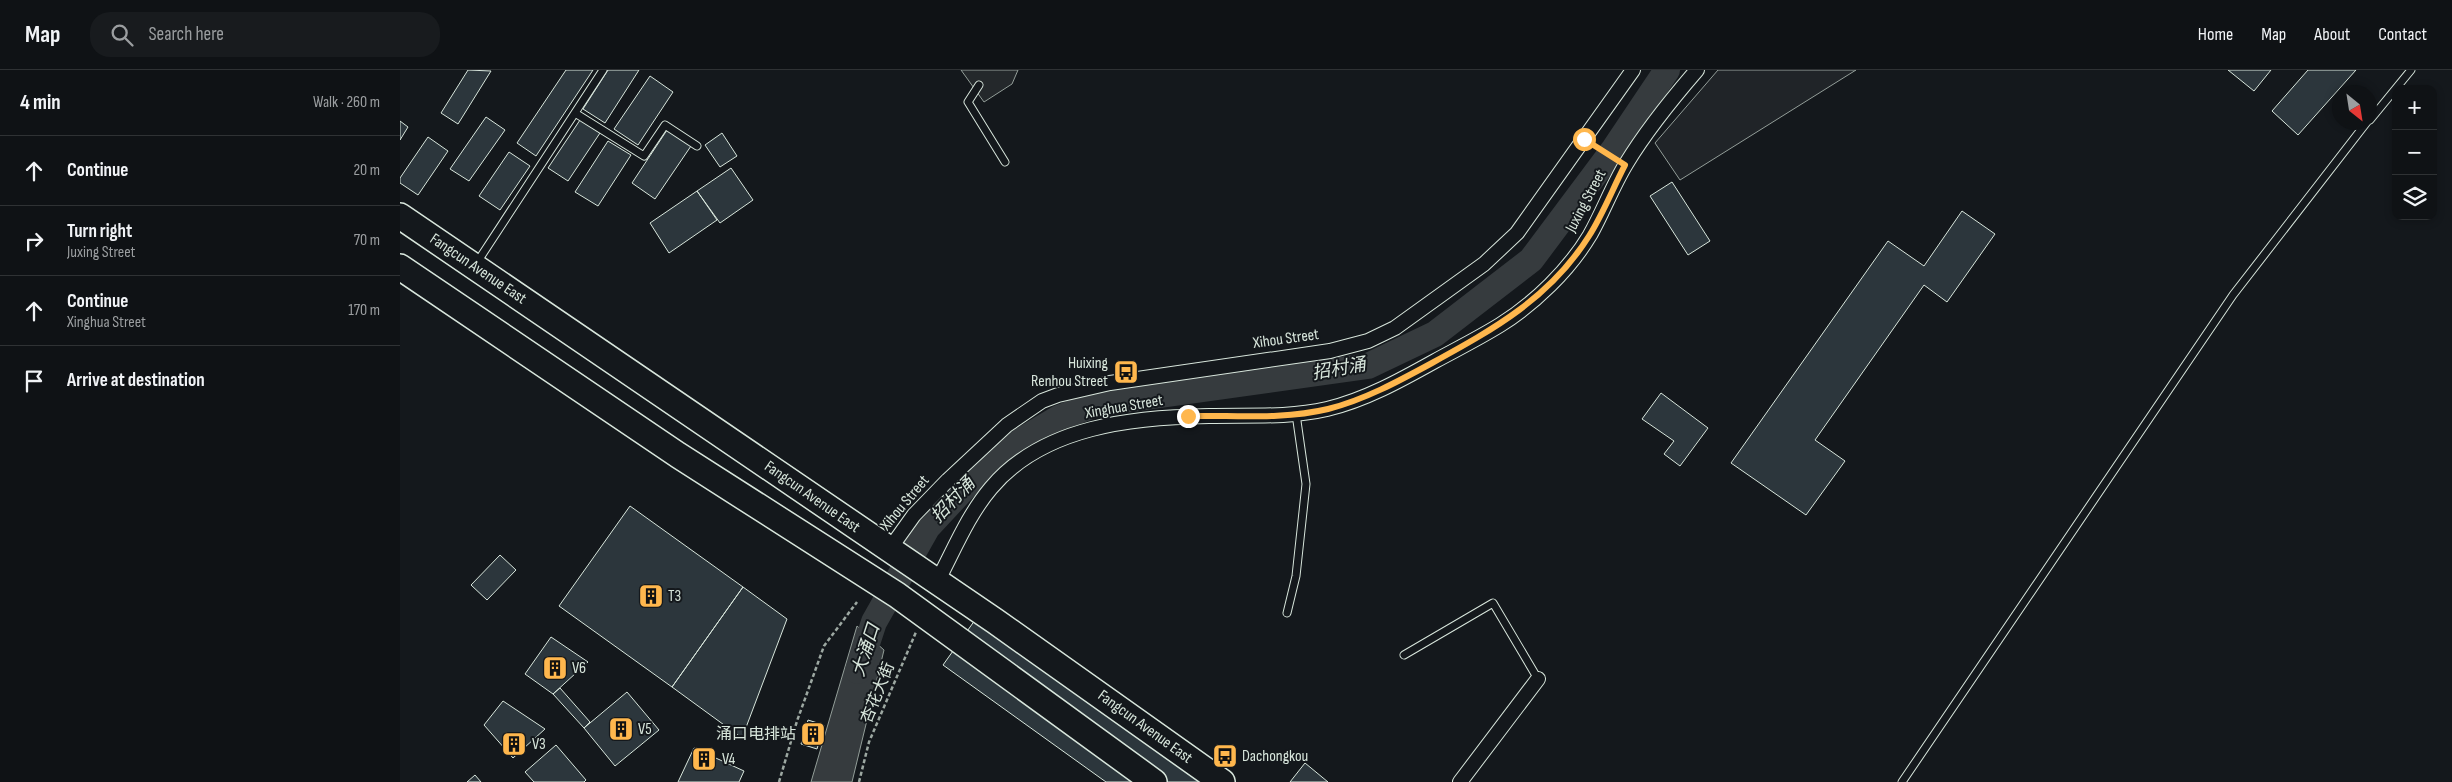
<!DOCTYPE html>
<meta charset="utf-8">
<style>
body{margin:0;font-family:"Sofia Sans Condensed","Noto Sans SC",sans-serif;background:#181b1e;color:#f1f3f6}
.controls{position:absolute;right:15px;top:15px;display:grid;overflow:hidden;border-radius:10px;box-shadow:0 2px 8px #0003}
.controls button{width:45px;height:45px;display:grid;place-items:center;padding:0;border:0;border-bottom:1px solid #2f3234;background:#0f1215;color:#f1f3f6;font:25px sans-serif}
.compass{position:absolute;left:1932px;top:15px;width:45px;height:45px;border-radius:50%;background:#0f1215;box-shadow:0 2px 8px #0003;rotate:150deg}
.stop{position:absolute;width:15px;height:15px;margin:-11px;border:4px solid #ffb74d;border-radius:50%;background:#fff}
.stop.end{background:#ffb74d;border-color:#fff;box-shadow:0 1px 5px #0008}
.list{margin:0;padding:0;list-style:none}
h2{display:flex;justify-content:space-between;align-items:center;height:65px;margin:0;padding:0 20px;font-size:21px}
h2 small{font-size:16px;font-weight:400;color:#9b9ea0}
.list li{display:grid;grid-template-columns:32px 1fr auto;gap:15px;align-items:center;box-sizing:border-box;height:70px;padding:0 20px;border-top:1px solid #2f3234}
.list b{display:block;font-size:19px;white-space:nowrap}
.list p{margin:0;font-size:16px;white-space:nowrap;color:#9b9ea0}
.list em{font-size:16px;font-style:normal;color:#9b9ea0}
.icon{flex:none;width:28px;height:28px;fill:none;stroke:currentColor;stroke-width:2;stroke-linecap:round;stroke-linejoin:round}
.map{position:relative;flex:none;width:2052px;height:712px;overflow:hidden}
header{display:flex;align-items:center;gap:30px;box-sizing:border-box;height:70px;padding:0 25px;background:#0f1215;border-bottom:1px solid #2f3234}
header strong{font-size:24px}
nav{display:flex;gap:28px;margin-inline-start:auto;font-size:18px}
.search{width:350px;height:45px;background:#181b1e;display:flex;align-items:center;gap:12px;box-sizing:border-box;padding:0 18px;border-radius:20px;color:#9b9ea0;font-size:19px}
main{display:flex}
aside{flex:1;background:#0f1215}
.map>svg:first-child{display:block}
</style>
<header>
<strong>Map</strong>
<div class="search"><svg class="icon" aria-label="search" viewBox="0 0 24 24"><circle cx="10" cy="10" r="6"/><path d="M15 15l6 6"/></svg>Search here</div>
<nav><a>Home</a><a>Map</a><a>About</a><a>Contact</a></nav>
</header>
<main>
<aside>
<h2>4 min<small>Walk · 260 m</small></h2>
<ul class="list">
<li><svg class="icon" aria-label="ahead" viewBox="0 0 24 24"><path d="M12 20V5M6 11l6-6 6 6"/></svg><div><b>Continue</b></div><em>20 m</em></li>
<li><svg class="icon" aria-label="right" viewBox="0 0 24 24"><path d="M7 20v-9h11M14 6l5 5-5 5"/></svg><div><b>Turn right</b><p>Juxing Street</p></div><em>70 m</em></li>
<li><svg class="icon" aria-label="ahead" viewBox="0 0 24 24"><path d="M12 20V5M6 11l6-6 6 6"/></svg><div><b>Continue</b><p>Xinghua Street</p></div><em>170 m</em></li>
<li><svg class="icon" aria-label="arrive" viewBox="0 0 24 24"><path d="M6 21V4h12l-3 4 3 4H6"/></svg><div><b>Arrive at destination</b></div></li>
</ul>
</aside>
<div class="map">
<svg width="2052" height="712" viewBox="0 0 2052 712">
<rect width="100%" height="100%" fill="#14181c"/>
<path fill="#202428" stroke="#939e99" d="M1318,0H1456L1280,110L1255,73Z"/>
<path fill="#24282b" stroke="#939e99" d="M561,0H618L612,14L584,32Z"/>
<path fill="#363b3e" stroke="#939e99" d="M457,556L484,580L452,712H411Z"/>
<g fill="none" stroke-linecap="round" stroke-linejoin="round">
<path stroke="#363b3e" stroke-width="26" d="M458,601L474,552L527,458L592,388L659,348L696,334L968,296L1035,264L1131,190L1214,79L1267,0"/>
</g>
<path fill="#2c363c" stroke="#d8e6dc" d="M68,0L91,1L58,54L41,43Z
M166,0H193L136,86L117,73Z
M208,0H239L205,53L183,39Z
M1828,0H1871L1854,21Z
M1908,0H1956L1898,65L1872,41Z
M250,6L273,22L238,75L214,59Z
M86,47L105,60L69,111L50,99Z
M180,50L200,63L168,111L148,98Z
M0,51L8,57L0,70Z
M267,60L291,76L255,129L232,113Z
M322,63L337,86L320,97L305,75Z
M28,67L48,81L18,125L0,113V108Z
M208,71L231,85L198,136L175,122Z
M109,82L130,96L100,140L79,126Z
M331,98L353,130L320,153L297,121Z
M1272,112L1310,171L1288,185L1250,126Z
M297,121L317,150L269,183L250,153Z
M1562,141L1595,164L1547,232L1524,215L1415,370L1445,391L1406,445L1331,393L1488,171L1524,196Z
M1261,323L1308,358L1280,396L1264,384L1274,371L1242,349Z
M230,436L343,517L272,617L159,536Z
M100,485L116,500L87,530L71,515Z
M343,517L387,549L342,668L272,617Z
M580,543L815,712H706L543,595Z
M151,567L188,592L153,624L125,604Z
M160,618L190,652L184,658L153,624Z
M227,622L259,660L215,696L184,658Z
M103,631L145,659L113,688L84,655Z
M408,650L424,655L417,679L401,674Z
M156,675L186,710L184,712H134L125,702Z
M294,678L344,701L339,712H278Z
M905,693L928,712H890Z
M75,705L81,712H67Z"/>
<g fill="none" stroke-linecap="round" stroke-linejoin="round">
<defs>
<path id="lane" d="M579,15L568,32L605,92
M175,43L244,86L265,55L297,76
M1970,50L2011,0
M76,194L203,0
M887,543L896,506L906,414L896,344
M1004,585L1093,533L1138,609
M1502,712L1833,225L1967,52"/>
<path id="street" d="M489,480L514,445L548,410L607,355L642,331L658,325L710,313L930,281L968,271L995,258L1084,194L1117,163L1233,0
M537,512C554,480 568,445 591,418C643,356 734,347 809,346C849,345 888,348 927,339C965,330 1001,310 1035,291C1057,279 1079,268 1100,255C1135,233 1169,200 1190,165C1203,142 1212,117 1226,94C1246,61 1271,30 1297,0
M1060,712L1138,609"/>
<path id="highway" d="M0,146L595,551L822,712
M0,197L278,385L497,525L754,712"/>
</defs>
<use href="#lane" stroke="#d8e6dc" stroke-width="9"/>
<use href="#street" stroke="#d8e6dc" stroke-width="16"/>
<use href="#highway" stroke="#d8e6dc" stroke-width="28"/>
<path stroke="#9da8a2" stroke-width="2.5" stroke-dasharray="4 2.5" stroke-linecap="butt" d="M1195,76L1213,88
M379,712L397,651L424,576L457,532
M459,712L469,672L516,562"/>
<use href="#lane" stroke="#14181c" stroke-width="7"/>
<use href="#street" stroke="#14181c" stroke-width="14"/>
<use href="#highway" stroke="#14181c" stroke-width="25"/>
</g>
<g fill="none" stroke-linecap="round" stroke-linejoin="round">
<path stroke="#ffb74d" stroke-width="6" d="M788,346C834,345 882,350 928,339C964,330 999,311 1032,293C1094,259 1150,228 1189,166C1203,144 1213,118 1225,95L1184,69"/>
</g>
<defs>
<symbol id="bus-square" viewBox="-11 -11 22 22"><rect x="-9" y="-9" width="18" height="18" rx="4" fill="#ffb74d" stroke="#14181c"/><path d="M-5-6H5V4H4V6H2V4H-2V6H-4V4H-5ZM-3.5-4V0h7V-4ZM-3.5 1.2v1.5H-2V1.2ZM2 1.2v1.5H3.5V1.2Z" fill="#111"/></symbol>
<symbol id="building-square" viewBox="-11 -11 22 22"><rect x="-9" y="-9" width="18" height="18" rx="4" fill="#ffb74d" stroke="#14181c"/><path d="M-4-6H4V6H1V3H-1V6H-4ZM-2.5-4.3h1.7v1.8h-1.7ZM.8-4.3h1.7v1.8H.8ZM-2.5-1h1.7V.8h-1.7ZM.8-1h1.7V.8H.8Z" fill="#111"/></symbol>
</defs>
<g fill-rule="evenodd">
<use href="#bus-square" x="712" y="288" width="28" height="28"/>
<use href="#building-square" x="237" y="512" width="28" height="28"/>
<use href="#building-square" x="141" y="584" width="28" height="28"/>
<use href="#building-square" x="207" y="645" width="28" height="28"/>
<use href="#building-square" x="399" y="650" width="28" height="28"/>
<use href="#building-square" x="100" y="660" width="28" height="28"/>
<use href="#bus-square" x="811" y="672" width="28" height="28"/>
<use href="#building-square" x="290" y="675" width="28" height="28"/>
</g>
<g text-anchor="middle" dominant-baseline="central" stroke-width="4" stroke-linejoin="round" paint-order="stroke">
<g font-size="16" fill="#d8e6dc" stroke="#14181c">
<text transform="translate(1186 131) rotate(-62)">Juxing Street</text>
<text transform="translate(78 199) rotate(34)">Fangcun Avenue East</text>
<text transform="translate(886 269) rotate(-8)">Xihou Street</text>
<text transform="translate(724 337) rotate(-10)">Xinghua Street</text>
<text transform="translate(412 427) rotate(35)">Fangcun Avenue East</text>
<text transform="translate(505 433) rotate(-50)">Xihou Street</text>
<text transform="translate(478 623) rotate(-68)">杏花大街</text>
<text transform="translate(745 657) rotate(36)">Fangcun Avenue East</text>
</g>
<g font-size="16" fill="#d8e6dc" stroke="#14181c" text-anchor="start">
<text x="708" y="293" text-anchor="end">Huixing<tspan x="708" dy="18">Renhou Street</tspan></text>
<text x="268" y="526">T3</text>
<text x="172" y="598">V6</text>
<text x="238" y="659">V5</text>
<text x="396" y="664" text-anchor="end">涌口电排站</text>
<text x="132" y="674">V3</text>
<text x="842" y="686">Dachongkou</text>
<text x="322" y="689">V4</text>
</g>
<g font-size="18" font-style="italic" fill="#d8e6dc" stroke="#14181c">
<text transform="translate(939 299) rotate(-10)">招村涌</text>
<text transform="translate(553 430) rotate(-47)">招村涌</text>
<text transform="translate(466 580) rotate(-72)">大涌口</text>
</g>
</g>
</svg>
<div class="controls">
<button>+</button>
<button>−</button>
<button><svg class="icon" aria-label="layers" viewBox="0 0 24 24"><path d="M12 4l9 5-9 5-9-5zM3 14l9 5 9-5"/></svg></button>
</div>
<svg class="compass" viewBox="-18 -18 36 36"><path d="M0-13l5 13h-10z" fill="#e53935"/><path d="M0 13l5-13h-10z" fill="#9b9ea0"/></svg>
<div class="stop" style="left:1184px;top:69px"></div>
<div class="stop end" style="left:788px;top:346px"></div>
</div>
</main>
